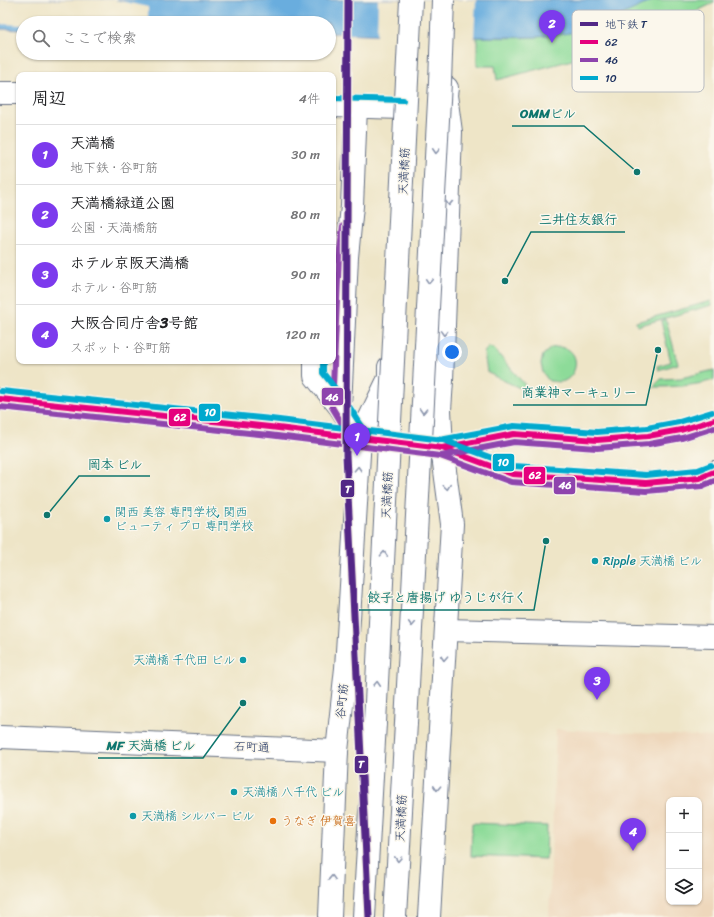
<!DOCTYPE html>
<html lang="ja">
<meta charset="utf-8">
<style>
body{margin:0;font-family:Sriracha,"Klee One",sans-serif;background:#f2f2f2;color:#202124}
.controls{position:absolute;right:12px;bottom:12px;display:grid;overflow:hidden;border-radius:8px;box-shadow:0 1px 3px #0004}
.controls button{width:36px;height:36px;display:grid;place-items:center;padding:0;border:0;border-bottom:1px solid #e0e0e0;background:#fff;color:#202124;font:20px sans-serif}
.you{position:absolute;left:452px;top:352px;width:14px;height:14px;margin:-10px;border:3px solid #fff;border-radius:50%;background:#1a73e8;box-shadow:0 0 0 6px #1a73e833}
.badge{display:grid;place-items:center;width:26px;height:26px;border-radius:50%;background:#7c3aed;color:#fff;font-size:13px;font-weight:700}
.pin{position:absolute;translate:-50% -33px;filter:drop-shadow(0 1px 2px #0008)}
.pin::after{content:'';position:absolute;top:21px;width:14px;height:12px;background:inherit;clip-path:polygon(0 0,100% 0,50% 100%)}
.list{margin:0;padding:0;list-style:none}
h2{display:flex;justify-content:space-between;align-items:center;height:52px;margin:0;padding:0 16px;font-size:17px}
h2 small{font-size:13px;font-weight:400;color:#757577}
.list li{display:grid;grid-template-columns:26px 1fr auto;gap:12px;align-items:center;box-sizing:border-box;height:60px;padding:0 16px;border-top:1px solid #e0e0e0}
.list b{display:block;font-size:15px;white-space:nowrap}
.list p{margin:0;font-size:13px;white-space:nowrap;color:#757577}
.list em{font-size:13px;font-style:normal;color:#757577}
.icon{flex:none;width:22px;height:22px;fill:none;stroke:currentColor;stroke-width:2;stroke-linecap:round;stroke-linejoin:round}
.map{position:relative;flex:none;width:714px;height:917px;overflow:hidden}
.search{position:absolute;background:#fff;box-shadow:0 1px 3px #0004;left:16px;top:16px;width:320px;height:44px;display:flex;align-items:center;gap:10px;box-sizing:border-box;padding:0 14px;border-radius:22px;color:#757577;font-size:15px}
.panel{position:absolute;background:#fff;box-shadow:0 1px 3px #0004;left:16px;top:72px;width:320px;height:292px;border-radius:8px}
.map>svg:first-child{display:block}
</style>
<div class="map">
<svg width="714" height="917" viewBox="0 0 714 917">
<rect width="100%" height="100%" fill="#fbf7ec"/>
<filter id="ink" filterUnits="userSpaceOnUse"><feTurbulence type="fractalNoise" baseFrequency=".025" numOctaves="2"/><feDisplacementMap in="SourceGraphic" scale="8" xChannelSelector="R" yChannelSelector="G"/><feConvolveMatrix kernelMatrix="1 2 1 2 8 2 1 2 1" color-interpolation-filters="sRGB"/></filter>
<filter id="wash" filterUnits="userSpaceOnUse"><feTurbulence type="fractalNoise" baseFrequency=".012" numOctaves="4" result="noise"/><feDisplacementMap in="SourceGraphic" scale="16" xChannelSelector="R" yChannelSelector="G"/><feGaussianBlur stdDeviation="0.9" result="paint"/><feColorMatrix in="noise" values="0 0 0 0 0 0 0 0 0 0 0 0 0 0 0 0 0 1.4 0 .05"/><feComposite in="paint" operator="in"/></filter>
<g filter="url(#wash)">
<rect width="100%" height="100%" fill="#eee5c7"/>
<path fill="#eed7bb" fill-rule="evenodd" d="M556,729L714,737V917H549ZM669,800H699V902H669Z"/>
<path fill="#8ddb99" stroke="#54857c" d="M654,0H714V3L617,48L497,80L495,66H477V37C508,38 538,39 568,33C598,27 626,12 654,0Z
M711,301L712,305L637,326L636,322Z
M666,319L678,364L658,370L657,366L671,362L661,321Z
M489,347L494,349L525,385L522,389L494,376L487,372L484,352Z
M560,347C563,348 567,348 569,350C580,358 576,376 564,381C560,383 553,381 549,381L543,373L541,364L543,355L551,348Z
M714,370V380C694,386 674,387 653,387L661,379L681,378Z
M472,823L547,826L546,859L471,856Z"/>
<path fill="#69adde" stroke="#426e9e" d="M0,0H654L615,18L595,25L570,33L537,37H477L329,33V23H23V30L0,29Z"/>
<path fill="#eee5c7" d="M0,0H115L148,7V23H23V25L0,24Z
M378,0H476L474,39L377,36Z"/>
</g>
<g filter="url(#ink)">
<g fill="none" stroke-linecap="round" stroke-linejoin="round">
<defs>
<path id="minor" d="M0,93H19
M333,106L403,108
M315,361V376L340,407L360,438
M340,407L347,257L352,206L356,107
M446,630L714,637
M0,737L337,751"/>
<path id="major" d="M0,399L270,427L442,448L512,474L646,483L700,478L714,472
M442,448L514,434L597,440L648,436L681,430L714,420
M330,917L337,751L346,668L360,438L389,378V367
M364,917L375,723
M395,917L406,723
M429,917L452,524L442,448L440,410L442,381L451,132L446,95L447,88"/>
</defs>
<use href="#minor" stroke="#656f83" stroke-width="24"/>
<use href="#major" stroke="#656f83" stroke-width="24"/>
<use href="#minor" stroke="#fff" stroke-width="22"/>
<use href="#major" stroke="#fff" stroke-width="22"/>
<defs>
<path id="major-bridge" d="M375,723L411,0
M406,723L440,82L443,0"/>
</defs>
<use href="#major-bridge" stroke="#656f83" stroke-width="24" stroke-linecap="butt"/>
<use href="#major-bridge" stroke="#fff" stroke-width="22"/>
<defs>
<path id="bus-1" d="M0,399L270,427L442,448L512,474L646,483L700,478L714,472
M442,448L514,434L597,440L648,436L681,430L714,420"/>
<path id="bus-2" d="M343,226L339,257L332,407L353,442
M0,407L269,435L440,456L511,482L646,491L702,486L714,481
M441,456L514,442L597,448L649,444L682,438L714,428"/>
<path id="bus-3" d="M333,98L403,100
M323,361V373L346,402L367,434
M1,391L271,419L443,440L514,466L646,475L698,470L711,465
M440,440L514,426L597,432L647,428L679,422L712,412"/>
</defs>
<use href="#bus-1" stroke="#fbf7ec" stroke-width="9"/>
<use href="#bus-2" stroke="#fbf7ec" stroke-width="9"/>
<use href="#bus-3" stroke="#fbf7ec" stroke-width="9"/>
<use href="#bus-1" stroke="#e5007d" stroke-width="6"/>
<use href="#bus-2" stroke="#8e44ad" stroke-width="6"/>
<use href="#bus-3" stroke="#00a9ce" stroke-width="6"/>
<defs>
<path id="metro-1" d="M348,0L346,455L369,917"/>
</defs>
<use href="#metro-1" stroke="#fbf7ec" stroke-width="10"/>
<use href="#metro-1" stroke="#522886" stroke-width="7"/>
</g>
<defs><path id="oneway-chevron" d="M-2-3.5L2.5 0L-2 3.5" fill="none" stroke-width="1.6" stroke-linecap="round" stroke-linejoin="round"/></defs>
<g stroke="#8d97ae">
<use href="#oneway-chevron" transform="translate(436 151) rotate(93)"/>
<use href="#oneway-chevron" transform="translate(449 203) rotate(92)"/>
<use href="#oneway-chevron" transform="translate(429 281) rotate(93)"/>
<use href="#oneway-chevron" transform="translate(444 333) rotate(92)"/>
<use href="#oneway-chevron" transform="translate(423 411) rotate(93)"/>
<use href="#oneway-chevron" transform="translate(358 469) rotate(-87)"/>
<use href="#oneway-chevron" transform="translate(447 487) rotate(82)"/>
<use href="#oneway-chevron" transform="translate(384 554) rotate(-87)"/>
<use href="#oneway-chevron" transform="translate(412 624) rotate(93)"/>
<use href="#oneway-chevron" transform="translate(444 658) rotate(93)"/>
<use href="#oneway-chevron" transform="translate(377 684) rotate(-87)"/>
<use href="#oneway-chevron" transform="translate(437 788) rotate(93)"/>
<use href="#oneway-chevron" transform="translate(398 859) rotate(93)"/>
<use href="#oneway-chevron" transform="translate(332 878) rotate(-88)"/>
</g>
</g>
<g fill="#0f9aa8" stroke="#fbf7ec" stroke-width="1.5">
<circle cx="107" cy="519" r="4"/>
<circle cx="595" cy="561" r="4"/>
<circle cx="243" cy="660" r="4"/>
<circle cx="234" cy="792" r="4"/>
<circle cx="133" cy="816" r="4"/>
</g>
<circle fill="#e8710a" stroke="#fbf7ec" stroke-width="1.5" cx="273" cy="821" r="4"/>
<g text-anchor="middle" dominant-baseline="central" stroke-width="3" stroke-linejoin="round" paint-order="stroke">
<g font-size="12" fill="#1b2f5e" stroke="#fbf7ec">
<text transform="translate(404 171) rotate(-87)">天満橋筋</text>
<text transform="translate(387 495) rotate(-87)">天満橋筋</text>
<text transform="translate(342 701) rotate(-84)">谷町筋</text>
<text transform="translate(252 747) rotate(2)">石町通</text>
<text transform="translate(401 818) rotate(-87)">天満橋筋</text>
</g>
<g font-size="12" fill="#0d838f" stroke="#fbf7ec" text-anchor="start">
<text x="115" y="512">関西 美容 専門学校, 関西<tspan x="115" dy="14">ビューティ プロ 専門学校</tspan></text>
<text x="603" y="561">Ripple 天満橋 ビル</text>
<text x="235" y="660" text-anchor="end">天満橋 千代田 ビル</text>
<text x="242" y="792">天満橋 八千代 ビル</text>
<text x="141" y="816">天満橋 シルバー ビル</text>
</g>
<g font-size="12" fill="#c56008" stroke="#fbf7ec" text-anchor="start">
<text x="281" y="821">うなぎ 伊賀喜</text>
</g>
</g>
<rect x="572" y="10" width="132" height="82" rx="6" fill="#fbf7ec" stroke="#b8bbc1" stroke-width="1"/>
<rect x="580" y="22" width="18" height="4" fill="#522886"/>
<rect x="580" y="40" width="18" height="4" fill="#e5007d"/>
<rect x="580" y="58" width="18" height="4" fill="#8e44ad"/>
<rect x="580" y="76" width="18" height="4" fill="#00a9ce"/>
<g font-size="11" fill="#1b2f5e">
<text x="605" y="28">地下鉄 T</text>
<text x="605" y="46">62</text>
<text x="605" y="64">46</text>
<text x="605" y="82">10</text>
</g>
<path fill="none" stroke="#0f766e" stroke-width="1.5" d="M637 172L584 126H512M505 281L531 232H625M658 350L646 405H513M47 515L79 476H150M546 541L534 610H359M243 703L203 758H98"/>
<g fill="#0f766e" stroke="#fbf7ec" stroke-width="1.5">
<circle cx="637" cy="172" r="4"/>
<circle cx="505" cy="281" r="4"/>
<circle cx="658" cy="350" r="4"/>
<circle cx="47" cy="515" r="4"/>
<circle cx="546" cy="541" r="4"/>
<circle cx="243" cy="703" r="4"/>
</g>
<g font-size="13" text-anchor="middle" font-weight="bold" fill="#0f766e" stroke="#fbf7ec" stroke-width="3" stroke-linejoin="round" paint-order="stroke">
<text x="548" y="118">OMMビル</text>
<text x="578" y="224">三井住友銀行</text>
<text x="579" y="397">商業神マーキュリー</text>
<text x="115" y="469">岡本 ビル</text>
<text x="447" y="602">餃子と唐揚げ ゆうじが行く</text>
<text x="151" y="750">MF 天満橋 ビル</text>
</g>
<g stroke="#fbf7ec" stroke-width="1.5">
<rect x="321" y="387" width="23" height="19" rx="4" fill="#8e44ad"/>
<rect x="198" y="403" width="23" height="19" rx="4" fill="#00a9ce"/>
<rect x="168" y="408" width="23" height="19" rx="4" fill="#e5007d"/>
<rect x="492" y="453" width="23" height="19" rx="4" fill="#00a9ce"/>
<rect x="523" y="466" width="23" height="19" rx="4" fill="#e5007d"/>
<rect x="553" y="476" width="23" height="19" rx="4" fill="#8e44ad"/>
<rect x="340" y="479" width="15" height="19" rx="4" fill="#522886"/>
<rect x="354" y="755" width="15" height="19" rx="4" fill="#522886"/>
</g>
<g font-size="11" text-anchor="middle" font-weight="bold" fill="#fff">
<text x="332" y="401">46</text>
<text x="210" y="416">10</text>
<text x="180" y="421">62</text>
<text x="503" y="466">10</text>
<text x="535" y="479">62</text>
<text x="565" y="489">46</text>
<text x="348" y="493">T</text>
<text x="361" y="768">T</text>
</g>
</svg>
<div class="controls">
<button>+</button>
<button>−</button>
<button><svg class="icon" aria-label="layers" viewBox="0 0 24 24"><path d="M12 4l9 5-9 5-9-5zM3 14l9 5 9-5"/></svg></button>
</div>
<div class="you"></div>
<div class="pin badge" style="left:357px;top:456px">1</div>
<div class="pin badge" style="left:552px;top:43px">2</div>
<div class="pin badge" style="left:597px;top:700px">3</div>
<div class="pin badge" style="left:633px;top:851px">4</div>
<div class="search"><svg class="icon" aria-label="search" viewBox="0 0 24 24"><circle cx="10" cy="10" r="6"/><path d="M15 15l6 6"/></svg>ここで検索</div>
<section class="panel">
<h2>周辺<small>4件</small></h2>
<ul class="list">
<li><span class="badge">1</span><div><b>天満橋</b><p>地下鉄 · 谷町筋</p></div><em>30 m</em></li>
<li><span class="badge">2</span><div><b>天満橋緑道公園</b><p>公園 · 天満橋筋</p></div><em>80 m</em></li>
<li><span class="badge">3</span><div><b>ホテル京阪天満橋</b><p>ホテル · 谷町筋</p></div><em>90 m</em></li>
<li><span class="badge">4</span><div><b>大阪合同庁舎3号館</b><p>スポット · 谷町筋</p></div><em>120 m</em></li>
</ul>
</section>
</div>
